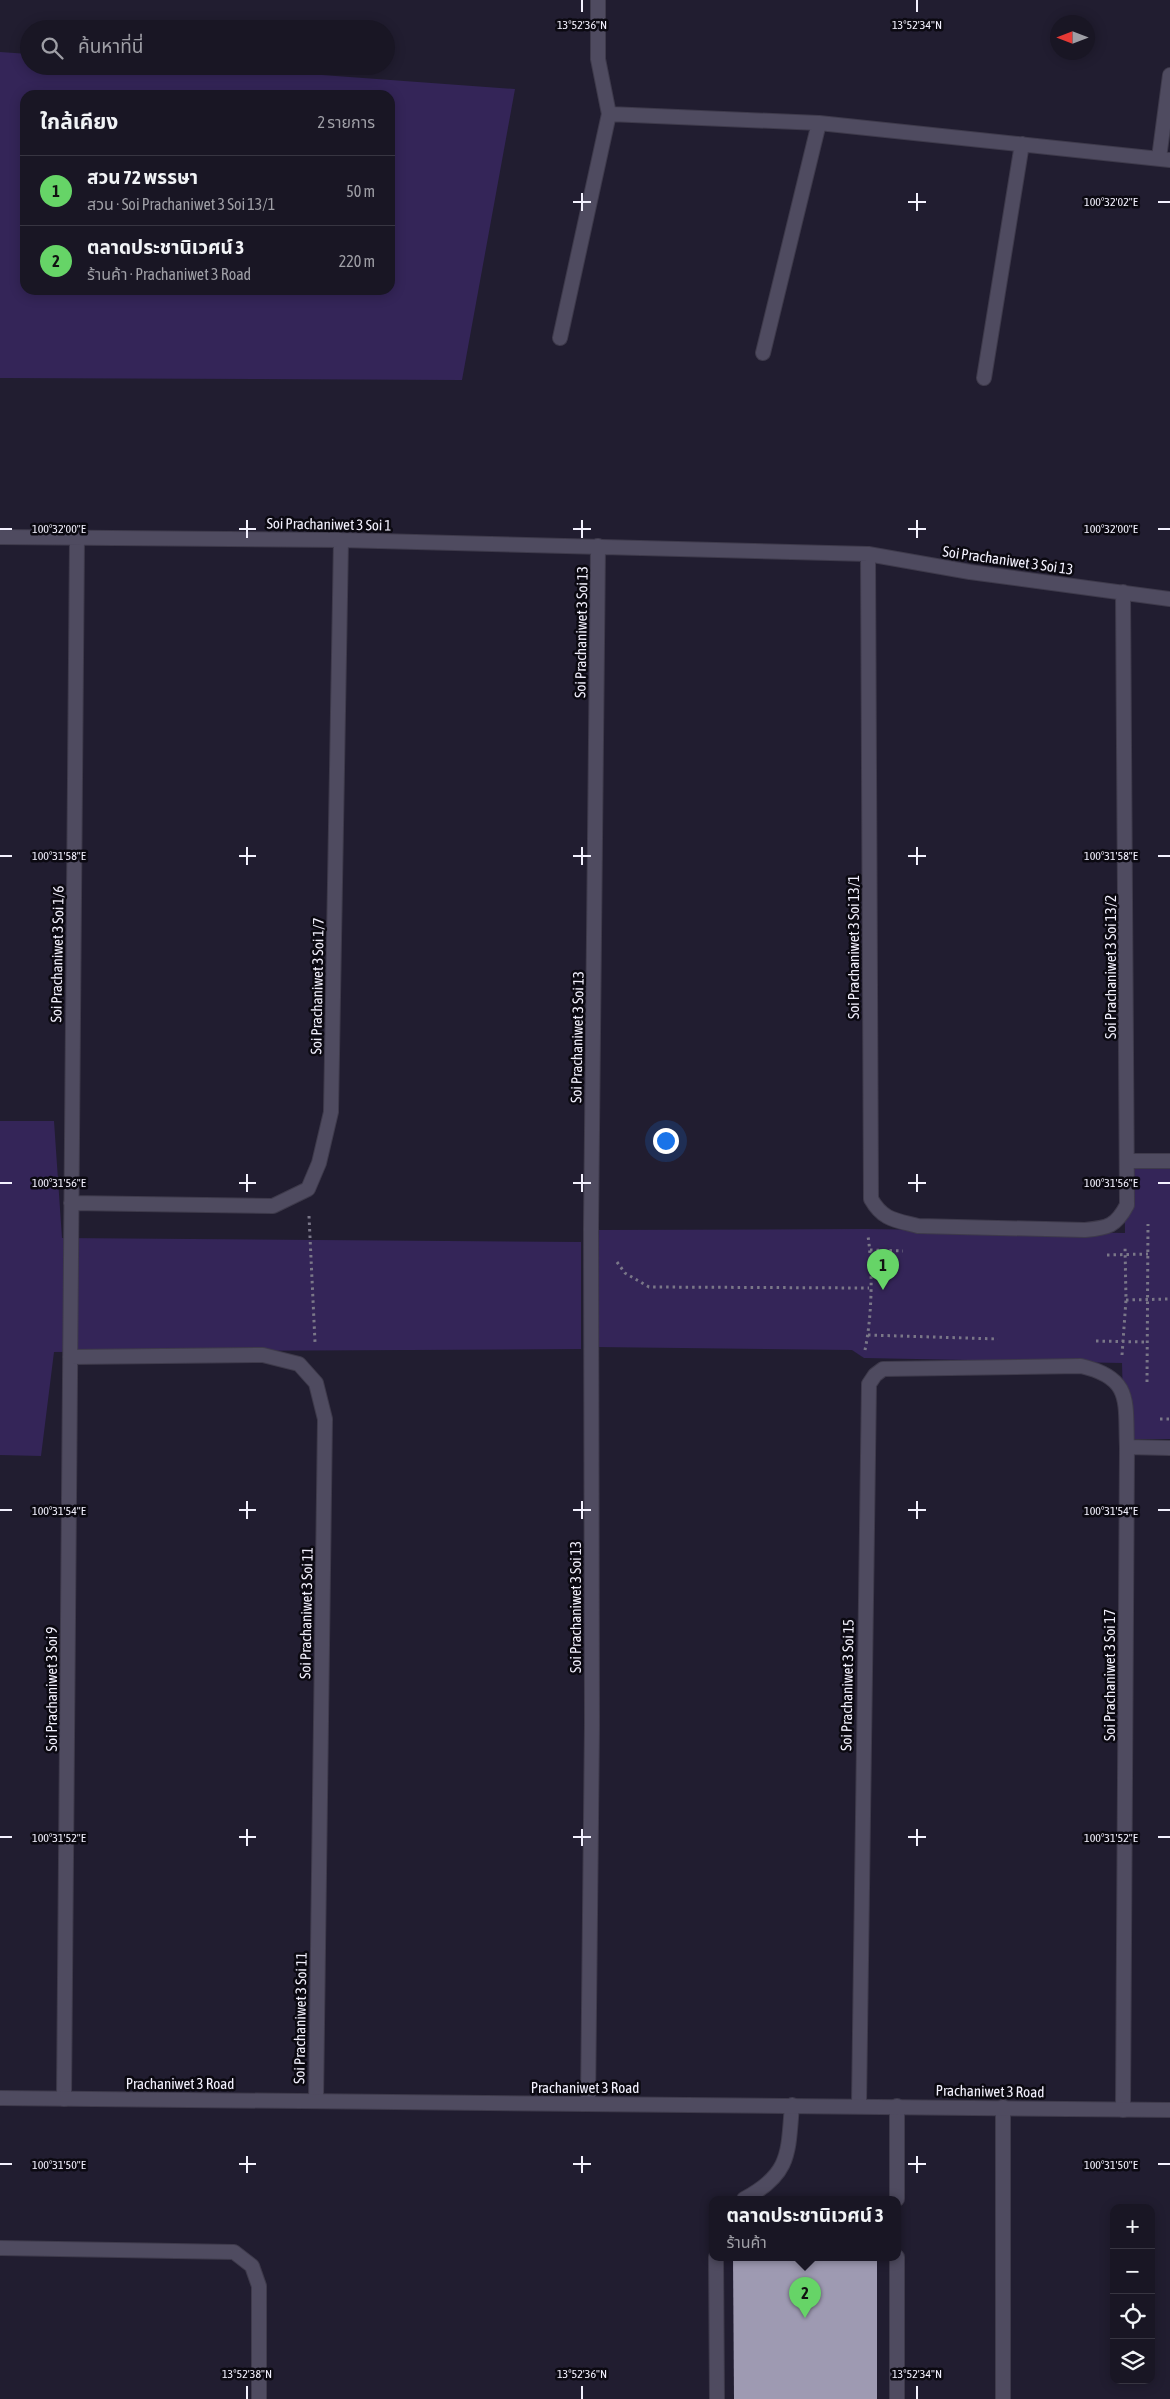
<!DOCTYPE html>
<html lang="th">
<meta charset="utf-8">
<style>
body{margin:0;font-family:"Asap Condensed","Noto Sans Thai",sans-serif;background:#262331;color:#f1f3f6}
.controls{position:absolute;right:15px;bottom:15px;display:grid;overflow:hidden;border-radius:10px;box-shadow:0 2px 12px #0003}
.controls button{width:45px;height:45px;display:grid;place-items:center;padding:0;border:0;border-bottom:1px solid #373541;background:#191624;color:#f1f3f6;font:25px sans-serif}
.compass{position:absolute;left:1050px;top:15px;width:45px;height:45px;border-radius:50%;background:#191624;box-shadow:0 2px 12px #0003;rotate:270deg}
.you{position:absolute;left:665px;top:1140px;width:18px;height:18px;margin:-12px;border:4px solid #fff;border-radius:50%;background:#1a73e8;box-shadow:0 0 0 8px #1a73e833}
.badge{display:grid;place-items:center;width:32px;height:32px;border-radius:50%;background:#66d467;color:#111;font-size:16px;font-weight:700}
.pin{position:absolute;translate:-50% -41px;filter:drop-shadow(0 1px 2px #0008)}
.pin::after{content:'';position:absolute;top:26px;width:18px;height:15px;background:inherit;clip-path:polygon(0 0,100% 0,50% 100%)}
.popup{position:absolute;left:709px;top:2196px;width:192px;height:65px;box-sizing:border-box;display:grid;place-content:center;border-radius:10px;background:#191624;filter:drop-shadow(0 1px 4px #0005);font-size:16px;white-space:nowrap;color:#9f9fa6}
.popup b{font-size:19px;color:#f1f3f6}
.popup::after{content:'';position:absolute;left:50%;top:100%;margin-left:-10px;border:10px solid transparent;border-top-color:#191624}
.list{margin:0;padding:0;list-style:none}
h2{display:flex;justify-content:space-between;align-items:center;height:65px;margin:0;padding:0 20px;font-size:21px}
h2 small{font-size:16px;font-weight:400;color:#9f9fa6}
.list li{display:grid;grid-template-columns:32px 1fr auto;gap:15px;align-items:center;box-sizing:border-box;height:70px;padding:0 20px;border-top:1px solid #373541}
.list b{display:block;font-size:19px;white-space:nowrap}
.list p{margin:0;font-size:16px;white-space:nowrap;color:#9f9fa6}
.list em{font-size:16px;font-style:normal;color:#9f9fa6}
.icon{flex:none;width:28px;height:28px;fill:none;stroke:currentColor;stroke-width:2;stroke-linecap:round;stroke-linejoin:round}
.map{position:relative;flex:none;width:1170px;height:2399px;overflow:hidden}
.search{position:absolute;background:#191624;box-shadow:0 2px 12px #0003;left:20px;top:20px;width:375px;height:55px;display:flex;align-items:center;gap:12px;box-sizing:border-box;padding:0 18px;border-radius:28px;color:#9f9fa6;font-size:19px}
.panel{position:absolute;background:#191624;box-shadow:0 2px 12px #0003;left:20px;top:90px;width:375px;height:205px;border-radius:15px}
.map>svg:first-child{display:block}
</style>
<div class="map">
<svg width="1170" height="2399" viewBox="0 0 1170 2399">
<rect width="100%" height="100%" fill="#211d30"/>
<path fill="#342558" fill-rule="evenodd" d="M0,52L29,54V66H201L515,89L462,380L0,378ZM25,95H390V290H25Z
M0,1121H54L62,1238L581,1242V1349L54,1352L41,1456L0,1455Z
M1124,1154L1170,1156V1439H1124L1122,1363L864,1358L852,1350L596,1347L595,1230L867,1229L1125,1233Z"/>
<path fill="#9e9ab2" d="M733,2257H877V2399H734Z"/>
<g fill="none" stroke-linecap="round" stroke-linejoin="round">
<defs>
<path id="service" d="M897,2106V2199
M744,2199C791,2174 788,2153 792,2105
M0,2248L234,2252L252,2266L259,2286V2399
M716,2257L717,2399
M897,2257V2399"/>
<path id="minor" d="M598,0V59L609,114L819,123L1170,160
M1159,158L1170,75
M560,338L609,114
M763,353L819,123
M984,378L1022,144
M0,537L341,540L868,554L970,572L1170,599
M868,554L871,1199C883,1220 895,1220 918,1226L1085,1230C1108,1228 1116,1226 1127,1205L1123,592
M1128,1161H1170
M71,1203L273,1206L308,1189L319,1163L331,1112L341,540
M70,1357L263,1355L299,1364L316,1383L325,1419L316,2101
M1127,1447L1170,1448
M64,2099L77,539
M588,2104L592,1725L591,1229L598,546
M859,2105L869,1384L875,1375L883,1369L1081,1366C1133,1378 1125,1402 1127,1447L1123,2110
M1003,2107V2399"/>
<path id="tertiary" d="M0,2098L1170,2110"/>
</defs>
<use href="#service" stroke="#3e3a4b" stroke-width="16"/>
<use href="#minor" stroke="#3e3a4b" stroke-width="16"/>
<use href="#tertiary" stroke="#3e3a4b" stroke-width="16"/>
<path stroke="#7a7788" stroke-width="3" stroke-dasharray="2.5 4" stroke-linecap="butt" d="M309,1216L315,1342
M870,1250L903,1251
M1107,1255L1148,1254
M617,1262L625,1273L649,1287L869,1288
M1126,1300L1170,1299
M868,1335L998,1339
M1096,1341L1147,1342
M865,1350C872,1316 873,1270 868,1236
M1122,1355L1126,1300L1125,1246
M1147,1382L1148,1224
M1160,1419H1170"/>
<use href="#service" stroke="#4f4b60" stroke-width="14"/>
<use href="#minor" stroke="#4f4b60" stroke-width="14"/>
<use href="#tertiary" stroke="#4f4b60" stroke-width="14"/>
</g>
<path fill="none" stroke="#f3f1fe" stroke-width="2" d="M582,0V12M917,0V12M582,193V211M917,193V211M573,202H591M908,202H926M1158,202H1170M247,520V538M582,520V538M917,520V538M0,529H12M239,529H256M573,529H591M908,529H926M1158,529H1170M247,847V865M582,847V865M917,847V865M0,856H12M239,856H256M573,856H591M908,856H926M1158,856H1170M247,1174V1192M582,1174V1192M917,1174V1192M0,1183H12M239,1183H256M573,1183H591M908,1183H926M1158,1183H1170M247,1501V1519M582,1501V1519M917,1501V1519M0,1510H12M239,1510H256M573,1510H591M908,1510H926M1158,1510H1170M247,1829V1846M582,1829V1846M917,1829V1846M0,1837H12M239,1837H256M573,1837H591M908,1837H926M1158,1837H1170M247,2156V2173M582,2156V2173M917,2156V2173M0,2164H12M239,2164H256M573,2164H591M908,2164H926M1158,2164H1170M247,2386V2399M582,2386V2399M917,2386V2399"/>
<g text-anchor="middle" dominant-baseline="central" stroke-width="5" stroke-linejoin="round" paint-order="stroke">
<g font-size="15" fill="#f3f1fe" stroke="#0b0911">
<text transform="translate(329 524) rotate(1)">Soi Prachaniwet 3 Soi 1</text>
<text transform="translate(1008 560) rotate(8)">Soi Prachaniwet 3 Soi 13</text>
<text transform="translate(581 632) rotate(-89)">Soi Prachaniwet 3 Soi 13</text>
<text transform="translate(853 947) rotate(-90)">Soi Prachaniwet 3 Soi 13/1</text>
<text transform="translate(57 954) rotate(-89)">Soi Prachaniwet 3 Soi 1/6</text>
<text transform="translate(1110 967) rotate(-90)">Soi Prachaniwet 3 Soi 13/2</text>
<text transform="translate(317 986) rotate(-89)">Soi Prachaniwet 3 Soi 1/7</text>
<text transform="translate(577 1037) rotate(-89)">Soi Prachaniwet 3 Soi 13</text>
<text transform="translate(575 1607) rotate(-90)">Soi Prachaniwet 3 Soi 13</text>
<text transform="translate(306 1613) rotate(-89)">Soi Prachaniwet 3 Soi 11</text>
<text transform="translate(1109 1675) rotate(-90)">Soi Prachaniwet 3 Soi 17</text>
<text transform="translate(847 1685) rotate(-89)">Soi Prachaniwet 3 Soi 15</text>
<text transform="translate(51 1689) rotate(-90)">Soi Prachaniwet 3 Soi 9</text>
<text transform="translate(300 2018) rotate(-89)">Soi Prachaniwet 3 Soi 11</text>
<text x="180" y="2083">Prachaniwet 3 Road</text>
<text x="585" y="2087">Prachaniwet 3 Road</text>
<text transform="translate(990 2091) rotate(1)">Prachaniwet 3 Road</text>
</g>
</g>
<g font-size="12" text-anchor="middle" fill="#f3f1fe" stroke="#0b0911" stroke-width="5" stroke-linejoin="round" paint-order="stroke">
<text x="582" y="29">13°52'36"N</text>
<text x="917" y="29">13°52'34"N</text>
<text x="1111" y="206">100°32'02"E</text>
<text x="1111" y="533">100°32'00"E</text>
<text x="59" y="533">100°32'00"E</text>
<text x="1111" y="860">100°31'58"E</text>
<text x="59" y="860">100°31'58"E</text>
<text x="1111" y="1187">100°31'56"E</text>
<text x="59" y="1187">100°31'56"E</text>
<text x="59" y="1515">100°31'54"E</text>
<text x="1111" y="1515">100°31'54"E</text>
<text x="59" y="1842">100°31'52"E</text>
<text x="1111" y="1842">100°31'52"E</text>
<text x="59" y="2169">100°31'50"E</text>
<text x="1111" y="2169">100°31'50"E</text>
<text x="247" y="2378">13°52'38"N</text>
<text x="582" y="2378">13°52'36"N</text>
<text x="917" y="2378">13°52'34"N</text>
</g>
</svg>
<div class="controls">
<button>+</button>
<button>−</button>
<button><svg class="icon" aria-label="locate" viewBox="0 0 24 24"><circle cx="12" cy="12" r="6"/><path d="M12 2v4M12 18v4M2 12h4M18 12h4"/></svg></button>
<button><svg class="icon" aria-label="layers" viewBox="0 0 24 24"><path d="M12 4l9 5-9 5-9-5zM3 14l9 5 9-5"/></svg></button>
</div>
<svg class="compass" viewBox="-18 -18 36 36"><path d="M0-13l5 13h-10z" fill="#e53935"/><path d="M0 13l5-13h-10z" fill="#9f9fa6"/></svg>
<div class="you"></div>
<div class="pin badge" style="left:883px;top:1290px">1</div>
<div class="pin badge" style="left:805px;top:2318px">2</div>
<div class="popup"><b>ตลาดประชานิเวศน์ 3</b>ร้านค้า</div>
<div class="search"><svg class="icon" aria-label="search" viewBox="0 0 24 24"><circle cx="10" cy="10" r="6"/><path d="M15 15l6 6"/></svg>ค้นหาที่นี่</div>
<section class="panel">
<h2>ใกล้เคียง<small>2 รายการ</small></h2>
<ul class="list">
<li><span class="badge">1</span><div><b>สวน 72 พรรษา</b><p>สวน · Soi Prachaniwet 3 Soi 13/1</p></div><em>50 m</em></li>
<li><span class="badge">2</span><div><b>ตลาดประชานิเวศน์ 3</b><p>ร้านค้า · Prachaniwet 3 Road</p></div><em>220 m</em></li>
</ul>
</section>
</div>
